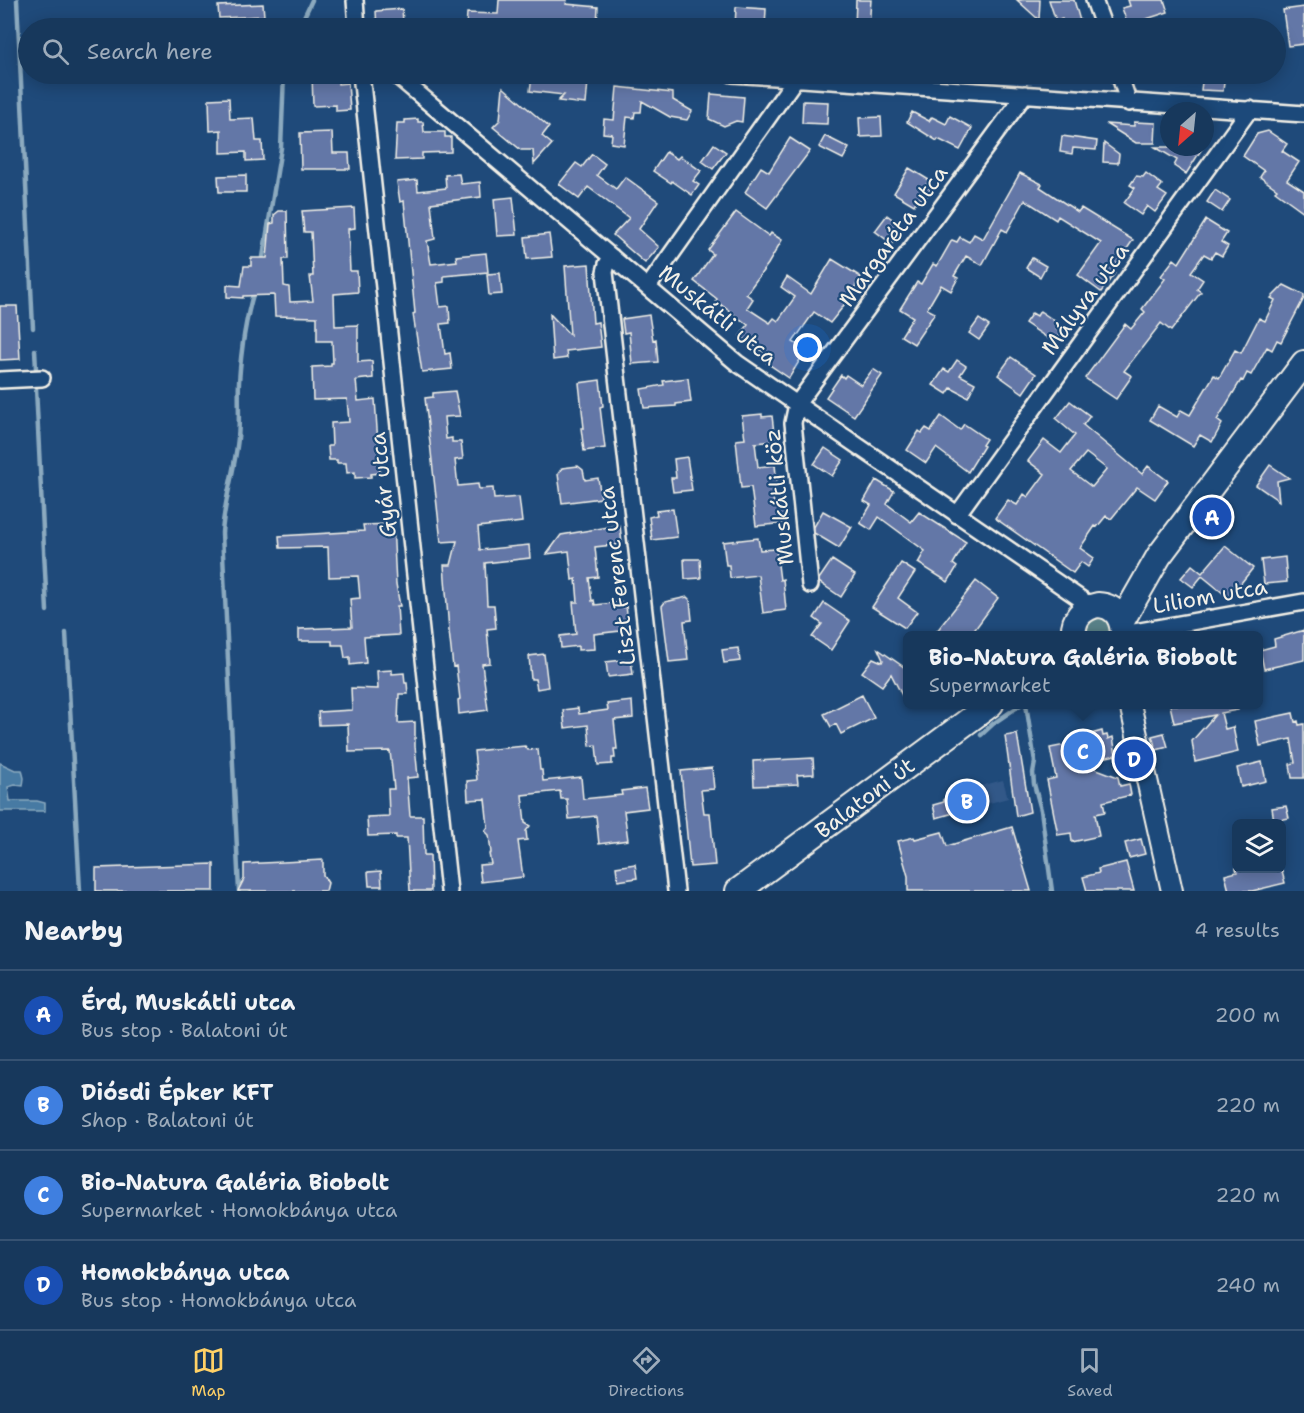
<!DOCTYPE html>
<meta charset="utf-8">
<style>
body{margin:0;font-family:"Shantell Sans",sans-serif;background:#203f62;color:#f1f3f6}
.controls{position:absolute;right:18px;bottom:18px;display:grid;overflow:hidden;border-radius:9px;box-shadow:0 3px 15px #0003}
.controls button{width:54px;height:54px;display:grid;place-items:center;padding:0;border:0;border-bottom:2px solid #365272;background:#17385c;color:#f1f3f6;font:30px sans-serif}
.compass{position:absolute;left:1160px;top:102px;width:54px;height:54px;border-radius:50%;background:#17385c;box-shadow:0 3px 15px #0003;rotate:207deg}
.you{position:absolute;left:808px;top:348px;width:21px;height:21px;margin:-15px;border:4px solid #fff;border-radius:50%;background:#1a73e8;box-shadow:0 0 0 9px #1a73e833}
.badge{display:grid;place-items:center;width:39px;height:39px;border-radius:50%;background:#ffd166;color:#fff;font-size:20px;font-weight:700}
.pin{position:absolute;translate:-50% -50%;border:3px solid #fff;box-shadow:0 2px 6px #0006}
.popup{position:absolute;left:903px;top:631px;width:360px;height:78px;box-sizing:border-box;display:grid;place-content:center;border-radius:9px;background:#17385c;filter:drop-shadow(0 2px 4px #0005);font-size:20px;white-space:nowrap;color:#9eacbb}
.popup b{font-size:22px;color:#f1f3f6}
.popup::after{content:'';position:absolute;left:50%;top:100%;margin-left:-12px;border:12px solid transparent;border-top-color:#17385c}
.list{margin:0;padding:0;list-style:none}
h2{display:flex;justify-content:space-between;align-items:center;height:78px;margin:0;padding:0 24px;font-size:26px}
h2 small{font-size:20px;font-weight:400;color:#9eacbb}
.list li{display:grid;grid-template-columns:39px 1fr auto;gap:18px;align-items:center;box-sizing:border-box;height:90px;padding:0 24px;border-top:2px solid #365272}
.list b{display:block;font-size:22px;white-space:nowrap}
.list p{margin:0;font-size:20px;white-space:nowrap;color:#9eacbb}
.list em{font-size:20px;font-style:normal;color:#9eacbb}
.icon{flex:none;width:33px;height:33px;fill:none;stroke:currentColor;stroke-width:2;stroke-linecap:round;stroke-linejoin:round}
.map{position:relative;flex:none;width:1304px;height:891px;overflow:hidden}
.search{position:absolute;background:#17385c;box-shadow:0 3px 15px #0003;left:18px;right:18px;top:18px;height:66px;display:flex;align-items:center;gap:15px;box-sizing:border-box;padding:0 21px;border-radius:33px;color:#9eacbb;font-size:22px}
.sheet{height:438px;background:#17385c}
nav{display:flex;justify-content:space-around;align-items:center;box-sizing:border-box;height:84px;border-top:2px solid #365272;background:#17385c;font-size:16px;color:#9eacbb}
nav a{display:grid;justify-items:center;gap:3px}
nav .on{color:#ffd166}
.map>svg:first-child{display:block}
</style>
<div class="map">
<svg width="1304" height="891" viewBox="0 0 1304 891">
<rect width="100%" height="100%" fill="#1f4a7a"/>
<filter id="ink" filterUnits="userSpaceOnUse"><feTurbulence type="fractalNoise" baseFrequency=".0167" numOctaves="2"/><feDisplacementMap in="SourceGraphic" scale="12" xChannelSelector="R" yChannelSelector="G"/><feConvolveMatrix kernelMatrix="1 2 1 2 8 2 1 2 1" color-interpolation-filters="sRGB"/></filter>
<g filter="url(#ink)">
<path fill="#335888" d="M1003,780L1008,798L982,805L977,787Z"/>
<path fill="#588087" stroke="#a6b8b8" stroke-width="1.5" d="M1095,615L1107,619L1112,632L1110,635H1086L1085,624Z"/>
<path fill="#467aa3" stroke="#8caabf" stroke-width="1.5" d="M0,763L15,770H22L24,778L23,786L15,785L8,787L10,801H37L45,803V811H0Z"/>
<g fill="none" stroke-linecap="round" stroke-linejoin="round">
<path stroke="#8caabf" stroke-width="4.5" d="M17,0L33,328
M304,17L312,0
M262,263L281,148L284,74
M35,350L36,369
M36,388L47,611
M66,633L80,891
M1026,704L1035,762L1033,773L1034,784L1041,810L1052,891
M981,735L994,723L1022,704
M239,891L222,533C224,501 235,470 238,438C240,419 238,401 239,382C241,351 245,321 254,291"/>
</g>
<path fill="#6377a7" stroke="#f4f1e8" stroke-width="1.5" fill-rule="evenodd" d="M499,0H567L566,4L598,7L597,24L563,21L562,28H466L467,13L498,14Z
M856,0H871L869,28H855Z
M1017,0H1040L1039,20Z
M1049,0H1074L1082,28H1064L1062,19L1056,21Z
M1128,0H1164L1168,12L1128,25L1122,8L1130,6Z
M263,4L264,16L219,18L218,6Z
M736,7L766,9L765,28H735Z
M1304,7V44L1288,46L1283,10Z
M402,9L403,22H397V28H377L376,11Z
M312,74H338V84L348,83L350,110L336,111V105L313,106Z
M1203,74H1225L1223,91L1201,90Z
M532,76L588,81L586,104L558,101L564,95L530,91Z
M503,87L549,127L542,136L552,144L534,164L533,150H521L493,127L500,120Z
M617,87L673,93V100L692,111L687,120L670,117L642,101L641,112H635L634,118L627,117L624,145L611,143L612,134L603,133L604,119L614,120Z
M711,94L744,97L742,122L736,121L724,126L709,119Z
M229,98L230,119L254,118L256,141H262L263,160L246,161V152L221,153V130L210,131L209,99Z
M803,101L828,102L827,124L802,123Z
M912,112L929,121L932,117L946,124L950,116L972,128L960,150L938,139L937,141L907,122Z
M881,117L882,136L860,137L859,118Z
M418,119V122H423L424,132H445V137H451V152L422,153V159L395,160L397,123H405V120Z
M1134,122L1156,123L1155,143H1136L1106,124L1134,126Z
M1268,131L1287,144L1282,151L1299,162L1287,180L1304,191V212L1275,191L1277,189L1260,177L1264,171L1243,156L1257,134Z
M332,132L333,153H349L350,169H301L300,133Z
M825,136L849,148L843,159L819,147Z
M1062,136L1097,141L1096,150L1073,148L1072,154L1060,152Z
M790,138L810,151L767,208L745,192L761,167L769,172Z
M1104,143L1119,154L1118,163L1103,162Z
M714,144L726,152L713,169L702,161Z
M1155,147H1203L1186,174L1174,166L1177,160Z
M666,152L677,159L680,156L701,171L693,181L699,185L692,195L672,181L671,183L653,171Z
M592,154L605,164L597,175L616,189L625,177L658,201L639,229L659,247L645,263L613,235L629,218L588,187L579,199L559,184L576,163L582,167Z
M909,168L929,180L926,186L931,189L924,201L918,198L914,205L894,193Z
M1020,173L1042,184L1040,187L1078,212L1081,208L1133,240L1112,271L1115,273L1101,292L1078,275L1101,243L1058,216L1056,220L1025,200L1007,232L1002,229L982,265L966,256L954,276L958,278L951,291L941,285L927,309L935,313L914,344L901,336L913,317L900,309L917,282L921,284L933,264L937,266L952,240L957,242L960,237L969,242L974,234L983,239Z
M1146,173L1162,185L1158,190L1167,196L1155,212L1147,206L1141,215L1124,203L1135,188L1130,185L1136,176L1143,177Z
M459,174L461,184L480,182L481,197L431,203L435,239L427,241L431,264L457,261L456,256L486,253L488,272L444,276V282L437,283L440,307L449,306L450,323L441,324L445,354L450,353L452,369L422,372L413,314L415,313L404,201L400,202L397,182L417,180L418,191L446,188L445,175Z
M246,175V192H219L218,176Z
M1215,190L1230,200L1222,212L1207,202Z
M513,197L517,235L497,236L494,199Z
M354,208L355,228L348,229L350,271H357L358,292L334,294L335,326L358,325V362L372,361L373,378L356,380L358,401L375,399L380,473L371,474V477L355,478V472L347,473L346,463H337V460H329L328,446H332L331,423L349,422L347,399L313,400L312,367L331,366V363H333L332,341H317V317L275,316L274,295L243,296V298L227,297V285L241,286L244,266H251V258H267L270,224L274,223V215L279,211H287L288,259H283L284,286L289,287L290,302L313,301L310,276H313L311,232H304L302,211Z
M736,212L769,236L771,233L782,240L768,264L746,294L753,299L747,308L770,323L774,318L778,321L795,297L781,287L787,277L811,294L832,259L861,277L842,308L830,323L814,312L793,342L806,350L789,378L767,363L771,357L740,336L748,325L716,301L717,299L694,281L713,254L708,250Z
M887,215L904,228L892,244L875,231Z
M1206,220L1227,233L1221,242L1228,246L1222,256L1215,252L1211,258L1204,254L1191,272L1203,280L1197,289L1201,292L1171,331L1161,323L1124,371L1132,376L1116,399L1085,378L1125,324L1131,329L1145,312L1142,309L1165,279L1161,276L1174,259L1179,263Z
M549,234L552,257L527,259L525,237Z
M1032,258L1046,266L1040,277L1026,268Z
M589,264L593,323L598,322L601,347L566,351L567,358L553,360L550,314L570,335L565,266Z
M500,273L502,294L489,295L487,274Z
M1284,285L1304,295V298L1281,342L1277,340L1272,350L1267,347L1251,375L1247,373L1243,381L1241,380L1217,420L1222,424L1212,442L1200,435L1193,446L1150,420L1158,406L1177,417L1181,410L1190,415L1214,375L1219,378L1235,350L1241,353L1259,318L1265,321L1275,300L1271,298Z
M0,306H17L20,359L0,360Z
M1040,311L1059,324L1056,329L1062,332L1055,343L1025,323L1032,313L1037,316Z
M649,315L653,340L656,339L658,362L632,364L629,332L624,333L622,319Z
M979,319L989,326L979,340L969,333Z
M1011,357L1036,374L1023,393L998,375Z
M957,360L966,366L960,375L975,383L968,397L951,388L947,394L933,385L944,369L949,372Z
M873,369L882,375L854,416L826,397L841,375L844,378L846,375L861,385Z
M688,378L691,402L676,404V406L644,408L641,389L664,385L663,381Z
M600,380L603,406L600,407L605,448L584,451L581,428H584L579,383Z
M455,391L460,416L444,417L446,439L452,438V442H461L463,459L455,460L458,486L478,484L479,489L493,488L494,499L519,497L522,522L478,527L480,550L529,545L530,558L485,563L487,605H494L496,628L487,629L490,663L482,664L488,710L459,714L458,700L460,699L456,666L453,667L449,631L444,565H451L457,541L441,542L425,398L433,397V393Z
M1070,401L1090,416L1083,425L1142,474L1148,466L1168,481L1155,499L1137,487L1111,519L1106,516L1097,527L1095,526L1080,548L1094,558L1088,567L1081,562L1073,573L995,518L1008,500L1017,505L1024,494L1028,497L1045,474L1028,461L1044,440L1061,453L1075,435L1056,419ZM1086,453L1107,469L1092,487L1071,471Z
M762,414V417L772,416L775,441L755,443L758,467L775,465L777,484L772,485L774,507L785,506L787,523L756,526L751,487L741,488L736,440L745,439L742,416Z
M941,416L960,430L964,424L986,439L982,445L984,446L968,472L936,448L926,463L907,450L919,431L922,433L926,428L931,431Z
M825,448L843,460L832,476L814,464Z
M687,457L692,490L673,492L671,478H676L674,459Z
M1270,465L1289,478L1277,481L1279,501L1256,485Z
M578,466L583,470L585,480L598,478L601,498L562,503L558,474L562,468Z
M876,480L894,491L887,504L911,522L919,512L966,542L953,564L957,567L948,582L918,563L925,551L879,517L871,530L860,523L871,505L864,501Z
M673,509L677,537L652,540L649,517L657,515L656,511Z
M823,511L852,527L839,548L814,533V527Z
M393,524L396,584L400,606H397L399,635L364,637L366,663L350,665V657L345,658L343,645H332V641H299V629L352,627L350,599L360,598L358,576L329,577L328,547L280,548L279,536L364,531L363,525Z
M620,525L622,544L595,547L598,577L589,578L592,601L594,600L595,605L622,602L623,607L626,606L629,630L594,634L595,649L578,650V646L561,648L560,636L576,634L573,602H578L576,579L572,580L569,551L547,554L561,535Z
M758,538L760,550L776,549L780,580L783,579L786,610L763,613L758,575L730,578L729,565H726L723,542Z
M1225,546L1253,568L1229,598L1202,576L1193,587L1181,578L1192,565L1202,573Z
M1285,557L1287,582L1264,584L1261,560Z
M684,559H700L701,578L685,579Z
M832,560L855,575L841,597L819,582V579Z
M901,563L915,572L898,598L917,612L905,628L872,607Z
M976,581L998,598L970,636H933Z
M687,597L690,600L692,620L684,621L688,660L669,662L662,606L665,602Z
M824,603L850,621L831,650L812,637L822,624L814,618Z
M1304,630V660L1264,669L1260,650L1275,646L1274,639Z
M738,648L740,661L724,663L722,650Z
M878,649L908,670V707L891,674L882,686L862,672L873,658L882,662L883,660Z
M544,654L548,687L537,689L535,679H531L529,656Z
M631,659L633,674L608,677L606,662Z
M392,670V674L404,673L405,683H407L408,694H399L398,723L415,722V746L418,777L407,778L410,816H423L424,855H430L431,891H410L407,838H396V835L368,836L367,817L389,816L388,789H394L390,751L349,752L348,724L319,725L318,712L352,710L351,688L378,689L377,671Z
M862,695L874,718L841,734L836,724L831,727L824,714Z
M632,701L633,718L614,720L617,749H614L615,758H612V764L598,765L596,745L590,746L588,725L565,728L563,710L578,708L579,714L608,710L607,704Z
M1170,705H1237L1238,710L1221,713L1225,729L1233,727L1238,752L1195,762L1192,741L1215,715L1174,723Z
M1293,713L1295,722L1298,721L1299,725L1304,724V778H1292L1290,764L1295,763L1291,739L1260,746L1255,721Z
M1102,731L1103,736L1107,735L1108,739L1113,737L1116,755L1081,763L1118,777L1120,786L1129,784L1131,795L1103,802L1105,812L1095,814L1099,836L1072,842L1071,833L1058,835L1047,780L1056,778L1050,748L1081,742L1080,737Z
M1164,733L1168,747L1156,750L1152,736Z
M1017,734L1030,812L1016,816L1005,736Z
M525,746L528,750L538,749L540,770H542L543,781L581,777L583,799L622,795L621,791L645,788L648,808L624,811L628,840L599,844L596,816L569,819L567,799H561L560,791L522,795L525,823L530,826L526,831L527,840L518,841L523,877L481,882L479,865L491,864L489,854L491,853L489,835L485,831L488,827L485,799L468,800L467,781L477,780L474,751Z
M813,758L814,774L797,775L798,784L754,786L753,761Z
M1262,762L1266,781L1241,787L1237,768Z
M712,768L714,789L701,790L704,813H710L715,865L690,867L681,771Z
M977,787L982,805L936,818L933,805L944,802V799L952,796L951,794Z
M1286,806L1289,818L1274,821L1272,808Z
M1012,827L1031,891H908V876L898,841L914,837L915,839L942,832L947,846Z
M1141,839L1145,854L1129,858L1125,843Z
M323,860V875L328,883L326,891H238L244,879V864Z
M1126,862L1134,891H1087L1083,877L1099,873L1098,869Z
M214,864V891H96V868Z
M635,864L637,878L618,881L616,867Z
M1236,868H1281L1285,883L1252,891H1229L1225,875L1237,872Z
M381,871L382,886H369L368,872Z"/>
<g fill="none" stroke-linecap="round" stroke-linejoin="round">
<defs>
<path id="minor" d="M355,0L357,28
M1094,0L1104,28
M361,74L449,891
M395,74L737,363L1091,606
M732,74L1304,114
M1119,74L1129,103
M612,257L607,264L605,272L676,891
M648,287L796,78
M0,380L42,378
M957,515L1250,109
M810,585L793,423L797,404L1025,94
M1123,634L1304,602"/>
<path id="tertiary" d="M1130,704L1172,891"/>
<path id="primary" d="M1122,621L1159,556L1304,363
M1074,636C1072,619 1082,608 1098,605C1116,606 1123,619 1123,636
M738,891L991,704"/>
</defs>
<use href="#minor" stroke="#f4f1e8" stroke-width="20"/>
<use href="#tertiary" stroke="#f4f1e8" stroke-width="24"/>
<use href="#primary" stroke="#f4f1e8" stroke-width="28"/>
<use href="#minor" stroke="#1f4a7a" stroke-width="15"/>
<use href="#tertiary" stroke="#1f4a7a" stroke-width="20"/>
<use href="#primary" stroke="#1f4a7a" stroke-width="24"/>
</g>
</g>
<g text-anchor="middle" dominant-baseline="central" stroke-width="4.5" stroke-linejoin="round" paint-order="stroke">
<g font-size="22" fill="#f4f1e8" stroke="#1f4a7a">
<text transform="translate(893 236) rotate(-54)">Margaréta utca</text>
<text transform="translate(1085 299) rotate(-54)">Mályva utca</text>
<text transform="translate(718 315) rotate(39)">Muskátli utca</text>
<text transform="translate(383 485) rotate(-96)">Gyár utca</text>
<text transform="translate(779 497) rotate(-96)">Muskátli köz</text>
<text transform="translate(617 576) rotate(-97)">Liszt Ferenc utca</text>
<text transform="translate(1210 596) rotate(-10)">Liliom utca</text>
<text transform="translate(865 798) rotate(-37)">Balatoni út</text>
</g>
</g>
</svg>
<div class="controls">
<button><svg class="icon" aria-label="layers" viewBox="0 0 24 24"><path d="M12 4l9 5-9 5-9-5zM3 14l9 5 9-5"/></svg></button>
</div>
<svg class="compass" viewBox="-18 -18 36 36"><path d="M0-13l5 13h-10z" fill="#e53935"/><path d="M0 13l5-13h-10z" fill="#9eacbb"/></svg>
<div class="you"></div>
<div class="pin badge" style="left:1212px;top:517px;background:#1a4fb4">A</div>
<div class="pin badge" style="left:967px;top:801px;background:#3f7fe0">B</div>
<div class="pin badge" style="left:1083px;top:751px;background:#3f7fe0">C</div>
<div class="popup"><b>Bio-Natura Galéria Biobolt</b>Supermarket</div>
<div class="pin badge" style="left:1134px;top:759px;background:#1a4fb4">D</div>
<div class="search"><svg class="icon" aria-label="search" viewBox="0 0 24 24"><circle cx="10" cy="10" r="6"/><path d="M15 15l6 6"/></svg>Search here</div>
</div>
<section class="sheet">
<h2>Nearby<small>4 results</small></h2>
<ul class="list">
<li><span class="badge" style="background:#1a4fb4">A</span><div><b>Érd, Muskátli utca</b><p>Bus stop · Balatoni út</p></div><em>200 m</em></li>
<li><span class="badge" style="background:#3f7fe0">B</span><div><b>Diósdi Épker KFT</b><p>Shop · Balatoni út</p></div><em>220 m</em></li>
<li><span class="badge" style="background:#3f7fe0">C</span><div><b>Bio-Natura Galéria Biobolt</b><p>Supermarket · Homokbánya utca</p></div><em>220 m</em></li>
<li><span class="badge" style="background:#1a4fb4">D</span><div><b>Homokbánya utca</b><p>Bus stop · Homokbánya utca</p></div><em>240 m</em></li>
</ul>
</section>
<nav>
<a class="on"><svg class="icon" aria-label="map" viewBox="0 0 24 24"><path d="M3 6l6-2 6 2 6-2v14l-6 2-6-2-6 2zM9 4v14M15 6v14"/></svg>Map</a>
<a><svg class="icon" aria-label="directions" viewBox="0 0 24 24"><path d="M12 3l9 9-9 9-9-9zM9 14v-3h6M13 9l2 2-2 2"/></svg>Directions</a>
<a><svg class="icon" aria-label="saved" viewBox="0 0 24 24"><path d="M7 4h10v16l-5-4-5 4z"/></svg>Saved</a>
</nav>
